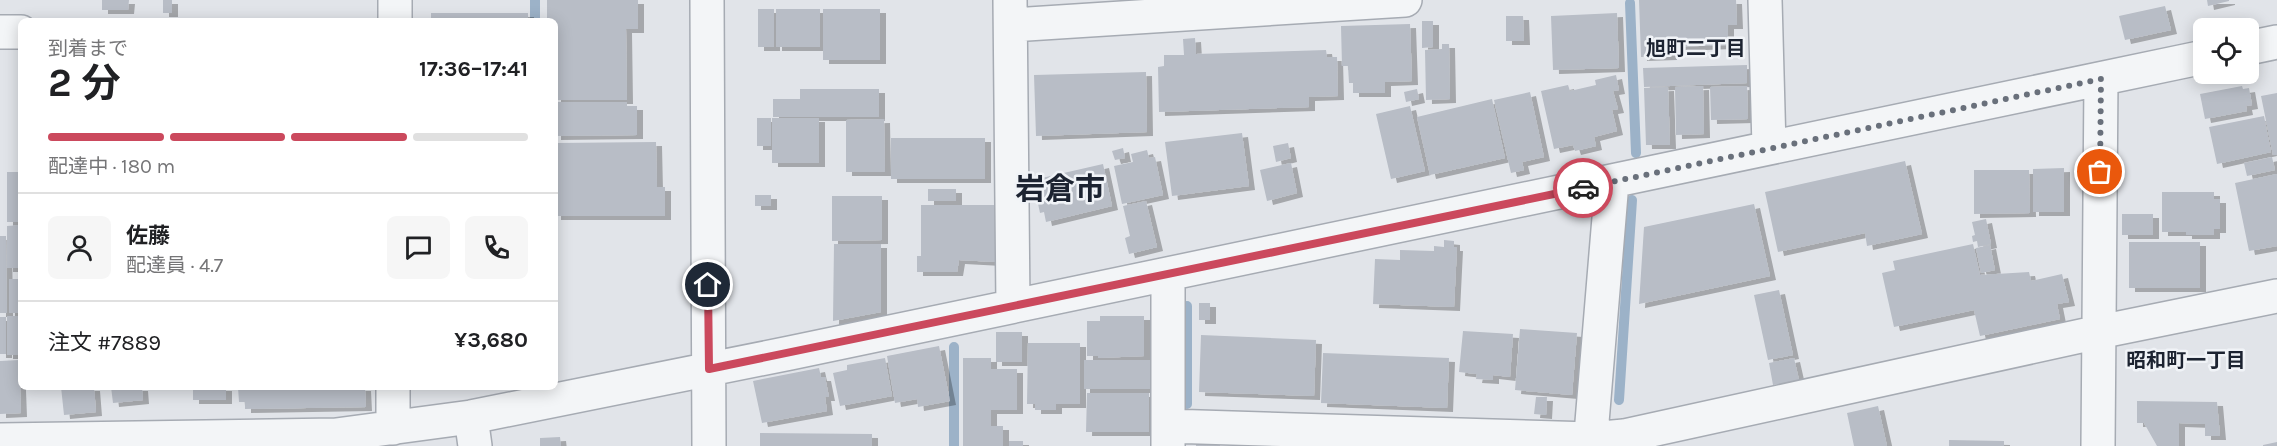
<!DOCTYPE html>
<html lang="ja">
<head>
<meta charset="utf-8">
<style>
  :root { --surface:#fff; --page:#f6f6f6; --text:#202124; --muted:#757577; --line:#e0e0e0; --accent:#cb495d }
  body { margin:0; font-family:Karla,"Noto Sans JP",sans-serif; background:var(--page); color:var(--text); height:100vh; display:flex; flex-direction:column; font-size:22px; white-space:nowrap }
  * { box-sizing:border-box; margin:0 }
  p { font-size:20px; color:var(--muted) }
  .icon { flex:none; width:33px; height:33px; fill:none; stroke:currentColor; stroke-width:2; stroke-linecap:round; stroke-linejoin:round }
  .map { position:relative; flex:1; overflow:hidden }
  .drawer { position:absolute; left:18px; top:18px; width:540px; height:372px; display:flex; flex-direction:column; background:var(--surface); border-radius:9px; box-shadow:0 3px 15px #0003 }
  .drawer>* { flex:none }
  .fabs { position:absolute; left:2193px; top:18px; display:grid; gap:12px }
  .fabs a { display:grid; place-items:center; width:66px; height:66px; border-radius:9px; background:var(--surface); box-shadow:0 3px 15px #0003; font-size:30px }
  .pin { position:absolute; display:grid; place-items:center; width:51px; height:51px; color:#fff; margin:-26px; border:3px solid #fff; border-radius:50%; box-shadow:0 2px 6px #0007 }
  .courier { position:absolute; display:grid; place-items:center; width:60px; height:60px; margin:-30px; border:4px solid #cb495d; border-radius:50%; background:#fff; color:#222; box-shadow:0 2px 8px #0007 }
  .overview em { font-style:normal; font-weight:700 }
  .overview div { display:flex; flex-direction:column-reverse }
  .overview { display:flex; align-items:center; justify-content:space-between; height:102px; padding:0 30px }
  h1 { font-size:39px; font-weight:700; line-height:45px }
  .bar { display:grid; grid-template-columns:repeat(4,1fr); gap:9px 6px; align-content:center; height:72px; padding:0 30px }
  .bar i { height:8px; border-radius:4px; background:var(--line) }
  .bar .current { background:var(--accent) }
  .bar p { grid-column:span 4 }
  .line { display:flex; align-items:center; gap:15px; padding:0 30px; border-top:2px solid var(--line) }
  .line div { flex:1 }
  .round { display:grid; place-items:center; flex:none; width:63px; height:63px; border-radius:9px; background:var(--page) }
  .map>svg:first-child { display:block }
</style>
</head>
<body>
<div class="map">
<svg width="2277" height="446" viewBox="0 0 2277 446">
  <defs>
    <filter id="shadow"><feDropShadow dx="6" dy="4" stdDeviation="0" flood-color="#0004"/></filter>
  </defs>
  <rect width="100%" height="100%" fill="#e1e4e9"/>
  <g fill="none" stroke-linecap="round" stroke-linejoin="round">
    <!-- stream -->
    <path stroke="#9cb2c8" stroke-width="10" d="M1630,3L1636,153
      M535,21V0
      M1187,306V404
      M1619,400L1632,200
      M954,446V347"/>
  </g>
  <!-- building -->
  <path fill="#b8bdc6" filter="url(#shadow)" d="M102,0H129L128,10H102Z
    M163,0H172V13H163Z
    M547,0H638V29H626L627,100H555V21H547Z
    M1639,0H1736L1737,25H1728V45L1670,47L1671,56L1641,57Z
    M2207,0H2229V1L2208,6Z
    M2165,6L2171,30L2125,40L2119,16Z
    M758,9H774V47H758Z
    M776,9H820V47H776Z
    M823,9H880V60H823Z
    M431,13H528V21H431Z
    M1617,13L1619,68L1553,70L1551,16Z
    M1506,16H1523L1524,41H1506Z
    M1422,21H1433V47L1422,48Z
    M1410,24L1412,81L1385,82V93H1353V83H1349L1348,66H1342L1341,26Z
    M1195,38L1196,54L1326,50L1327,57H1337L1338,96L1309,97V107L1159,112L1158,67L1164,66V55H1184L1183,39Z
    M1442,44H1449L1450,99L1426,100L1425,50L1442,49Z
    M1747,65V83L1644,87L1643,68Z
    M1146,72L1147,132L1036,136L1034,75Z
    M1616,75L1619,90L1613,91L1618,109L1612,110L1617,131L1594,137L1596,146L1575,151L1573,145L1554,149L1541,91L1568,85L1570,91L1596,85L1595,80Z
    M1703,86L1704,134L1676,135L1675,87Z
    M1747,86L1748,119L1711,120L1710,87Z
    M2242,86L2243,89L2249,88L2252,105L2246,106L2247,111L2205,119L2200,94Z
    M1668,87L1670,145H1646L1644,88Z
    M800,89H879V117H773V99H800Z
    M1417,89L1419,99L1406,102L1404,92Z
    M1530,92L1544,157L1522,162L1524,170L1511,173L1494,100Z
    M2277,93V155H2273L2261,96Z
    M1492,99L1505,158L1430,175L1417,117Z
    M555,102H627V106H637V135L555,136Z
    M1410,106L1425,171L1391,179L1376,114Z
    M2264,116L2271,152L2217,164L2209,127Z
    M757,118H771V146H757Z
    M772,118H819V163H772Z
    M884,119L885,172H846V120Z
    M1242,133L1249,186L1172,196L1165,142Z
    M891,138H985V179H891Z
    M656,142L657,187H665V216H555V143Z
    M1288,143L1291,158L1276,162L1273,146Z
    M1123,148L1125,158L1115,160L1112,151Z
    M1147,150L1149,158L1155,157L1163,195L1122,204L1114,166L1133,162L1131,154Z
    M2272,157L2275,170L2247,176L2244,163Z
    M1905,161L1922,234L1867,246L1865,233L1778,252L1765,192Z
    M1291,163L1297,193L1267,201L1260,170Z
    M1103,164L1112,206L1046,222L1044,212L1040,213L1033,180Z
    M2064,168V212H2033V169Z
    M1974,170H2029L2030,213L1974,214Z
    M7,172H21V222H7Z
    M2277,174V246L2249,251L2235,183Z
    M928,189H956V201H928Z
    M2162,192H2214V199H2220V229H2214V235H2186V232H2162Z
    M755,195H771V206H755Z
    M832,196H882V240L832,241Z
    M1146,201L1157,247L1129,254L1125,238L1130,236L1123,206Z
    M1754,204L1770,276L1639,304L1644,227Z
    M921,205H996V262L959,260L957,272H917V256H921Z
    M2122,214H2153V235H2122Z
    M1986,219L1991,244L1978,247L1977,241L1973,242L1972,236L1975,235L1972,222Z
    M21,225V268H7V226Z
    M0,236H6L7,313H0Z
    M1444,240L1454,241V247H1457L1454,307L1373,304L1375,259L1400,260V250L1434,251V246L1444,247Z
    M2129,242H2200V288H2129Z
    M834,244H881V312L833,321Z
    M1973,244L1980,275L2029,272L2031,281L2062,274L2069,302L2057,304L2060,319L1980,336L1974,310L1894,327L1882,273L1895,270L1893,261Z
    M1990,245L1995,270L1981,273L1976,248Z
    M9,279H21V313H9Z
    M1779,290L1793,355L1768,360L1754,295Z
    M1199,303H1210V320H1199Z
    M7,316H21V355H7Z
    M1100,316H1144V356L1098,358V356H1087V321H1100Z
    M0,317H6V354H0Z
    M1520,329L1577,333L1572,395L1515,390Z
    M1463,331L1513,334L1510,377L1493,375V380L1476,379L1477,374L1459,372Z
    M996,332H1022V362H996Z
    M1201,335L1316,340L1314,396L1199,392Z
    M1028,343H1080V404H1056V410H1035V404H1027Z
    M939,346L950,401L918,407L917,399L895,403L887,356Z
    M1323,353L1449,358L1447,408L1321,403Z
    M885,358L892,396L840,406L833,373L847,370V365Z
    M963,358H991V369H1017V410H991V426H1003V446H963Z
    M1794,358L1799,380L1773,385L1769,363Z
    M19,360L21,413L0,414V361Z
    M1084,360H1150V389H1084Z
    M819,368L821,377H825L829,397H825L827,411L762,423L753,381Z
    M61,387H94L96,412L64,415Z
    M111,387H142L143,400L113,403Z
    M193,387H226V400H193Z
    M238,387H365L366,407L245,409V402H239Z
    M1087,393H1149V432H1086Z
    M1536,397H1547L1546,415L1534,414Z
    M2137,401L2217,402L2220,436H2205V424L2179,423V446H2157L2144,423H2137Z
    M1878,406L1887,446H1854L1847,413Z
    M760,433L872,434V446H760Z
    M560,437L561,446H540V438Z
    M1949,440L2004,441V446H1949Z
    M1009,441H1023V446H1009Z
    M2277,442V446H2263V445Z
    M1196,443H1220V446H1196Z"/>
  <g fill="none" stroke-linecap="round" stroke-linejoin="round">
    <!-- minor casing -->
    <g stroke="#a6abb3" stroke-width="36">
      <path id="minor" d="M707,0L709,446
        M1010,0L1013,306
        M1765,0L1769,147
        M395,21V0
        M1011,25L1405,0
        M0,32H21
        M2248,48L2277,42
        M471,417L475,446
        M1168,426L1591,439L1624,436L2099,332L2277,296
        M393,428V387
        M0,440L336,435L471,417L790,353L2204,57
        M1168,446V274
        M1590,446L1612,182
        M2098,446L2101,79"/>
    </g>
    <!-- minor -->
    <use href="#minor" stroke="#f3f5f7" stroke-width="33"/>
  </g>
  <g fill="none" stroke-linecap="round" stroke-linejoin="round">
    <!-- done -->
    <path stroke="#69707b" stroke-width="6" stroke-dasharray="0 10.8" d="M1583,188L2101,79L2100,172"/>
    <!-- route -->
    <path stroke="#cb495d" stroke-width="8" d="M708,285L709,369L1583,188"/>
  </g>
  <g text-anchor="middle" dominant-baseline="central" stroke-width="5" stroke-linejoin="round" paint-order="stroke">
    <!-- neighbourhood labels -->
    <g font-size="20" font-weight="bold" fill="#1c2331" stroke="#f0f3f7">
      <text x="1696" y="48">旭町二丁目</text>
      <text x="2186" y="360">昭和町一丁目</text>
    </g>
    <!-- town labels -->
    <g font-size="30" font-weight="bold" fill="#1c2331" stroke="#f0f3f7">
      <text x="1060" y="189">岩倉市</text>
    </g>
  </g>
</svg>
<div class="fabs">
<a><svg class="icon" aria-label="locate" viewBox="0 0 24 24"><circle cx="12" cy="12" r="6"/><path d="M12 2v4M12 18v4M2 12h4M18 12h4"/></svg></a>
</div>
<div class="pin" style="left:2100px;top:172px;background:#ea580c"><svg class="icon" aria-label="bag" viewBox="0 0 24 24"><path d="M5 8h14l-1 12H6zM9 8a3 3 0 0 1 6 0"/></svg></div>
<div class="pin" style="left:708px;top:285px;background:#1f2937"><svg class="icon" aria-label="home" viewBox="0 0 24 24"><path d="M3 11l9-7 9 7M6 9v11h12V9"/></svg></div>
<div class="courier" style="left:1583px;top:188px"><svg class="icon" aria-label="car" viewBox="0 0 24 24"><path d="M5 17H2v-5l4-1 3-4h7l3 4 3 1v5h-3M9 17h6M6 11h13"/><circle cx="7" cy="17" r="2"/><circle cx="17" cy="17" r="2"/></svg></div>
<section class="drawer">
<div class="overview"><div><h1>2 分</h1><p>到着まで</p></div><em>17:36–17:41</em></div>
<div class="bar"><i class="current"></i><i class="current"></i><i class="current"></i><i></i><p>配達中 · 180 m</p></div>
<div class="line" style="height:108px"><a class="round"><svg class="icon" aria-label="person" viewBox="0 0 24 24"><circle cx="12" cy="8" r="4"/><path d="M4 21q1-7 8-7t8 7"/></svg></a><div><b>佐藤</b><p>配達員 · 4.7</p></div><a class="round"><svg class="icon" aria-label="chat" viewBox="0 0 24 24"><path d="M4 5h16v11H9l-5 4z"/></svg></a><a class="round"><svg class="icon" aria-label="phone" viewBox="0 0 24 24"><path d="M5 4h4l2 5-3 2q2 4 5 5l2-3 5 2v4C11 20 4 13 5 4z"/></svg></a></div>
<div class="line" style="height:78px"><div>注文 #7889</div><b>¥3,680</b></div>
</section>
</div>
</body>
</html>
